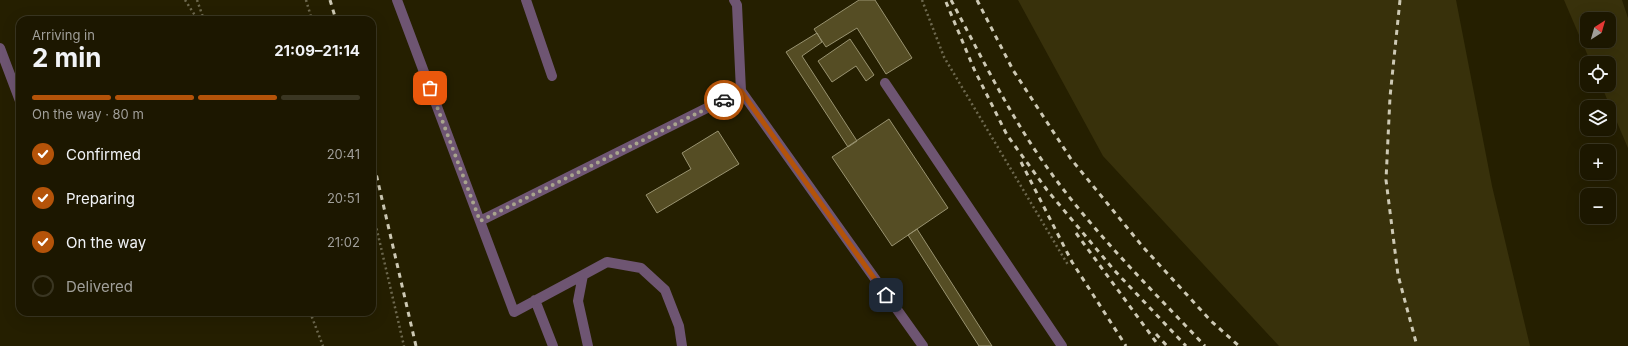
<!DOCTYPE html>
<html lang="en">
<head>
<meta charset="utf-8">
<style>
  :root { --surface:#1c1700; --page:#25200a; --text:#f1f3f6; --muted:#a09f99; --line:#3a3622; --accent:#b45309 }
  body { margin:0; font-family:Inter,sans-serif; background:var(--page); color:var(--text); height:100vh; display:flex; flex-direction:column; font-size:15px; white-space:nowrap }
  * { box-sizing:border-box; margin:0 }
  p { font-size:13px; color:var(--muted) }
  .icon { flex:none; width:22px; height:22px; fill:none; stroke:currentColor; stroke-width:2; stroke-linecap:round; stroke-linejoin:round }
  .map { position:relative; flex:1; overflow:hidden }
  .sheet { position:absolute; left:16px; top:16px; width:360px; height:300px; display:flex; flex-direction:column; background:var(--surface); border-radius:12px; box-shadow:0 4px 16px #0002,0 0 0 1px var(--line) }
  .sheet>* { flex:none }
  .needle { width:26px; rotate:37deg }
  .tools { position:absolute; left:1580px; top:12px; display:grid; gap:8px }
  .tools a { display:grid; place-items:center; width:36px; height:36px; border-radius:8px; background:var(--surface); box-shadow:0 4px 16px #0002,0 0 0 1px var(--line); font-size:20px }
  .pin { position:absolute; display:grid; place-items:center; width:34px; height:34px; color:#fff; margin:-17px; border-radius:8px; box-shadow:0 2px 6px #0006 }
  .courier { position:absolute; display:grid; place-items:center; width:40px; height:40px; margin:-20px; border:3px solid #b45309; border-radius:50%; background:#fff; color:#222; box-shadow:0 1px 5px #0007 }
  .summary em { font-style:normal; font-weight:700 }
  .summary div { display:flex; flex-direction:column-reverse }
  .summary { display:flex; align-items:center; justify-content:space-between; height:68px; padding:0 16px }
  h1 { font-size:26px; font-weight:700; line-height:30px }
  .bar { display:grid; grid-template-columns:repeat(4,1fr); gap:6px 4px; align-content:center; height:48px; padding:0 16px }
  .bar i { height:5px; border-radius:3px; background:var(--line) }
  .bar .active { background:var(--accent) }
  .bar p { grid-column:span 4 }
  ol { padding:0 16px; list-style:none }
  li { display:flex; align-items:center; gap:12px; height:44px }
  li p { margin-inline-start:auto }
  li .icon { padding:4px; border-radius:50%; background:var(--accent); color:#fff; stroke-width:4 }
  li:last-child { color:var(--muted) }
  li i { width:22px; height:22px; border:2px solid var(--line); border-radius:50% }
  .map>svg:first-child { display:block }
</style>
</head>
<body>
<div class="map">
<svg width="1628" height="346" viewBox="0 0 1628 346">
  <rect width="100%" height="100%" fill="#251f00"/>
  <!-- green -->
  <path fill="#38310b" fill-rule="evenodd" d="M1018,0H1456L1492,186L1530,346H1279L1103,156Z
    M1564,0H1622L1628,18V148L1601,85H1609V63H1591ZM1587,19H1609V41H1587Z"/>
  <!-- building -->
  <path fill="#554d24" stroke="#999370" d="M859,0H875L912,58L886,74L857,28L826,47L814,29Z
    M817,33L822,42L802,56L857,141L848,147L786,52Z
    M850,39L874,75L866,81L856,66L832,82L818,61Z
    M889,119L948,208L892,246L832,157Z
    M718,131L739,164L657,213L646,195L691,169L682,153Z
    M917,229L992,346H979L908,235Z"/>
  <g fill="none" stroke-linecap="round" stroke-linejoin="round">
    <!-- path -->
    <path stroke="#6e694f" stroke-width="2.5" stroke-dasharray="2 3" stroke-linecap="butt" d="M185,0L198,20
      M197,0L204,20
      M306,0L312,20
      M922,0L944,57L1068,265
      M372,209L404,346
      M310,312L323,346"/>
    <!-- service -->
    <path stroke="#6e5572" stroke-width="10" d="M397,0L514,312L583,275
      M526,0L552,76
      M734,0L737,5L741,91L923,346
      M0,48L20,101
      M885,83L1062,346
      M480,221L741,91
      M535,300L553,346
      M588,346L578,301L583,275L607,262L641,268L665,290L679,326L682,346"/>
    <!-- rail -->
    <path stroke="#cdc9b4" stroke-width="3" stroke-dasharray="5 5" stroke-linecap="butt" d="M330,0L336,20
      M951,0C981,56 1009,114 1046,166C1092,231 1150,288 1205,346
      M977,0L1013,70L1071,159L1143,247L1211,321L1239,346
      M1400,0L1390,97L1386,180L1398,275L1417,346
      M946,2L974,69L1007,135L1047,190L1114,270L1186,346
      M372,156L416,346
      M1021,162L1072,262L1126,346
      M1076,233L1159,346
      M1156,334L1167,346"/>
  </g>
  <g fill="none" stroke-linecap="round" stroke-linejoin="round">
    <!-- done -->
    <path stroke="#a8a48d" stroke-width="4" stroke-dasharray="0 7.2" d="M430,88L480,221L724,100"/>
    <!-- route -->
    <path stroke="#b45309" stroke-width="5" d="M724,100L741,91L886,295"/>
  </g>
</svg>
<div class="tools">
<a><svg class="needle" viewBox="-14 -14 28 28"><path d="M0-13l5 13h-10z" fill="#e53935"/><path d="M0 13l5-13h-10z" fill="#a09f99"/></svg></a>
<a><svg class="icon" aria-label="locate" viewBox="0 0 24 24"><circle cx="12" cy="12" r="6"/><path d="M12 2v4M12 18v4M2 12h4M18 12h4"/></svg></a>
<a><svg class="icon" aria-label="layers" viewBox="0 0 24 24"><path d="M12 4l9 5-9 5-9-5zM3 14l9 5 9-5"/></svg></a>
<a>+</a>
<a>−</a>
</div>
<div class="pin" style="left:430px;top:88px;background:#ea580c"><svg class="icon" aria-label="bag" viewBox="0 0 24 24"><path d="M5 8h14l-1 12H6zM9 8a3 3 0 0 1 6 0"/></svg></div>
<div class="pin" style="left:886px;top:295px;background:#1f2937"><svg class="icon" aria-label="home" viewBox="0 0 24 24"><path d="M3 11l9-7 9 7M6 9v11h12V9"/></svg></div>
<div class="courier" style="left:724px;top:100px"><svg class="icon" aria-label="car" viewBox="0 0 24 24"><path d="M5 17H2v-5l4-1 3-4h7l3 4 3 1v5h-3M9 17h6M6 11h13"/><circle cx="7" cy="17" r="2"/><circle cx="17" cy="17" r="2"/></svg></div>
<section class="sheet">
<div class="summary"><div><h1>2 min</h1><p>Arriving in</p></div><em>21:09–21:14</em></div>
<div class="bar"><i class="active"></i><i class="active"></i><i class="active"></i><i></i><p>On the way · 80 m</p></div>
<ol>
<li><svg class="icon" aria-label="check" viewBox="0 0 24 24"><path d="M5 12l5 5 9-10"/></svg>Confirmed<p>20:41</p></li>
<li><svg class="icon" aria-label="check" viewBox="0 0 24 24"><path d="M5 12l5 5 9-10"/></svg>Preparing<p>20:51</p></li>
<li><svg class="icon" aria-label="check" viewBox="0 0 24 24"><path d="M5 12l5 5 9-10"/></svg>On the way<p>21:02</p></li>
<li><i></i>Delivered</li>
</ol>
</section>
</div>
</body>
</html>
